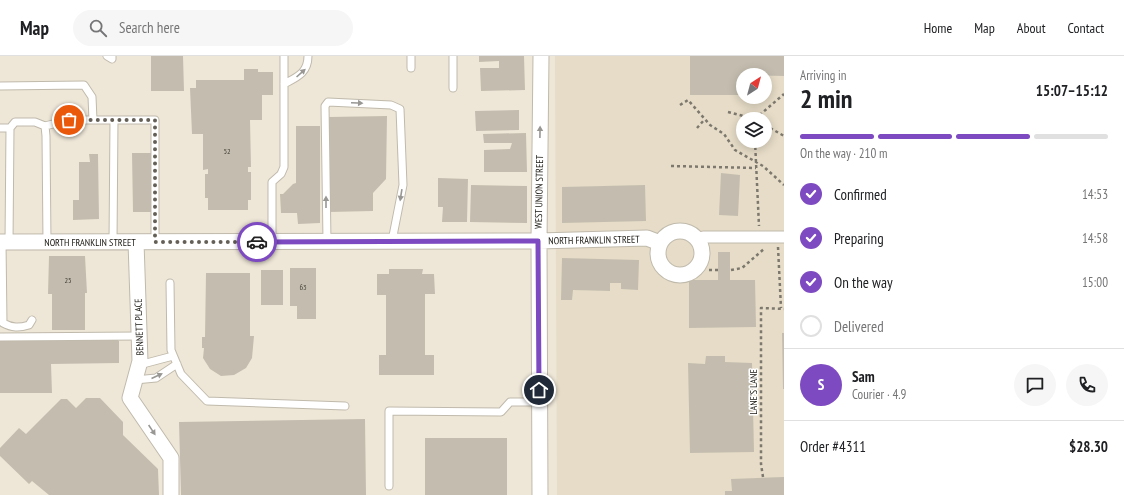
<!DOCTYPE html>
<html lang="en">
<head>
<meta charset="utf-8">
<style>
  :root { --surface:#fff; --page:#f6f6f6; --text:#202124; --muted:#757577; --line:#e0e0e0; --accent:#7d4ac1 }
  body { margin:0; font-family:"PT Sans Narrow",sans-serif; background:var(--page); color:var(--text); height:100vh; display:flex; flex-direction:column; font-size:15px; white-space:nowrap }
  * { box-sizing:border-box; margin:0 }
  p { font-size:13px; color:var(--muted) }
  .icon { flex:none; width:22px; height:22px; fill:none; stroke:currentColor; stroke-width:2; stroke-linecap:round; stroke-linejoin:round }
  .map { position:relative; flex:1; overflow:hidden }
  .side { display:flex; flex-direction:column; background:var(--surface); width:340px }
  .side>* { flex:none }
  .needle { width:26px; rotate:36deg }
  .controls { position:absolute; left:736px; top:12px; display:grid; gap:8px }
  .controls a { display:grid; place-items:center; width:36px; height:36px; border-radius:50%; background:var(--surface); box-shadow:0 2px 10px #0003; font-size:20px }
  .pin { position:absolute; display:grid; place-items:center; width:34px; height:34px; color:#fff; margin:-17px; border:2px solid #fff; border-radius:50%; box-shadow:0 1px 4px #0007 }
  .courier { position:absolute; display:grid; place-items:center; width:40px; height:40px; margin:-20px; border:3px solid #7d4ac1; border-radius:50%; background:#fff; color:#222; box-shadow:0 1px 5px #0007 }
  .overview em { font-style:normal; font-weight:600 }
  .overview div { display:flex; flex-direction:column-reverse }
  .overview { display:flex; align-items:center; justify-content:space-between; height:68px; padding:0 16px }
  h1 { font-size:26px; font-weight:600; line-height:30px }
  .bar { display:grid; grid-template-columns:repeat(4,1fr); gap:6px 4px; align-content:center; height:48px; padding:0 16px }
  .bar i { height:5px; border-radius:3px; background:var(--line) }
  .bar .active { background:var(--accent) }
  .bar p { grid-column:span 4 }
  .line { display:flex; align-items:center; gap:10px; padding:0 16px; border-top:1px solid var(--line) }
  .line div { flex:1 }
  .round { display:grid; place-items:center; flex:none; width:42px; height:42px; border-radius:21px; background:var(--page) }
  ol { padding:0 16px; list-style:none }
  li { display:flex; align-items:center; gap:12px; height:44px }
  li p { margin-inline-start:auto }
  li .icon { padding:4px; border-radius:50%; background:var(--accent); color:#fff; stroke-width:4 }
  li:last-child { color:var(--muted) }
  li i { width:22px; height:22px; border:2px solid var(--line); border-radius:50% }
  header { display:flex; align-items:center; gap:24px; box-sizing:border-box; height:56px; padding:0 20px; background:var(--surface); border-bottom:1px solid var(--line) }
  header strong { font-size:19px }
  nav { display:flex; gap:22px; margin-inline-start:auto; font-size:14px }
  .search { width:280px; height:36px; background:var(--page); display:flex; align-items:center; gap:10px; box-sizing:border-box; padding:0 14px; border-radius:22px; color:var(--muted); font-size:15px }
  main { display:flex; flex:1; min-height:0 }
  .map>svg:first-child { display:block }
</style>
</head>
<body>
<header>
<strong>Map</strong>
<div class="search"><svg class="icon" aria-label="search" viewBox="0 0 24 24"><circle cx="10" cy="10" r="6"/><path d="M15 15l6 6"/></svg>Search here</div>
<nav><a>Home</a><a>Map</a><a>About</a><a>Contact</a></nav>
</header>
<main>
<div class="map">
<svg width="784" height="439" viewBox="0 0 784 439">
  <rect width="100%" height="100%" fill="#eee7d8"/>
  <!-- built -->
  <path fill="#e6dcc7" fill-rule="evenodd" d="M555,0H784V439H557ZM743,19H765V41H743ZM743,63H765V85H743Z"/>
  <!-- building -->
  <path fill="#c4bdaf" d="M151,0H183L184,35H151Z
    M479,0H524L525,34L481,35L480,12H499V5L479,6Z
    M690,0H784V20L743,19V28H740V39H690Z
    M244,13H258V16H273V39H262V64H250L251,111H248V116H251V144H248V154H208V142H205V118H208V113L203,114V78H192L190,32H196V24H244Z
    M519,54V74L476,75L475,55Z
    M387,60L386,123L373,137V155L329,156V61Z
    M296,70H320V167L298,168L297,157H281L280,138H283L293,128L296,127Z
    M526,77L527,116H484V94L510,93L512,87H484L483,78Z
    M132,97H151L152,156H133Z
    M89,98H98L99,163L73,164V144H79V106H90Z
    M721,117L740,119L738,160L719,159Z
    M438,122L468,123L467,166H442L443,151H438Z
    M471,129L527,130V167L470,166Z
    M645,129L646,165L562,167V131Z
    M718,196H730V224H755L756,271L689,272V224H718Z
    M49,200H85L87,237H85V274H52V238H48Z
    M562,202L639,204L638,234L621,233V227H610V235L573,234L572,244H561Z
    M290,212H316V263H297V250H290Z
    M389,213H423L422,218H434L435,238H425V299H434V319H379V299H386V239H377V218H389Z
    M261,214H283V249H261Z
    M206,217H250V280H254L252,302L246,312L234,319L221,320L210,313L203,302L204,292H202V281H205Z
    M782,277H784V333H783Z
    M0,282H115L119,285V307L51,308L52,337H0Z
    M706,300H725V306L752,307L754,396L690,397L688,307L705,308Z
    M86,342H100L123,366V379L158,413L159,439H49L32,425L29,428L0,400V392L19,372L26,378L61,343H67L76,352Z
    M365,363L366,439H181L179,366Z
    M425,382H507V439H425Z
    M784,421V439H725V435H732L731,423Z"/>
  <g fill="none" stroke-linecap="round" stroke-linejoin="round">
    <!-- service casing -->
    <g stroke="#c0baac" stroke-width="9">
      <path id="service" d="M107,0L112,3V0
        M411,0V12
        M453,0V32
        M284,28C297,21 308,17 308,0
        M0,30L84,29L92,41L93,64
        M45,70L69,64H155V186
        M0,72H10
        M327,185L325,50L328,46L391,49L400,53L403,129L392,185
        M2,186L3,267C12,272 19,272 29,269L32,264
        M9,186L10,72L15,66H35L45,70L46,80L47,186
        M113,186L114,64
        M272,186V126L281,118L284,111V0
        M170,227L171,294L181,318L207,345L345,350
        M0,281L139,280
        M139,309L173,300
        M135,324L156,322L177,308
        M389,430V355L501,356L510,346H539"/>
    </g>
    <!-- pedestrian casing -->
    <g stroke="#c0baac" stroke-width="13">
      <path id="pedestrian" d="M703,181H784"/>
    </g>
    <!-- minor casing -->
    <g stroke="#c0baac" stroke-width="17">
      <path id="minor" d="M658 197a22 22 0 1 1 44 0a22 22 0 1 1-44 0Z
        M0,186L539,185L647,182L660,187
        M136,186L140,305L130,342L171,402V439
        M540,439L539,185L541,0"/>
    </g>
    <!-- path -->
    <path stroke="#7d786e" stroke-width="2.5" stroke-dasharray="3 3" stroke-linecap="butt" d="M680,49L688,44L710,69L724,78L735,94L763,110L784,129
      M728,56L755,63
      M755,63L784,38
      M765,69L784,80
      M697,72L705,63
      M755,85L759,170
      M671,110L756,112
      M778,191L781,252
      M709,214H718
      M731,214L742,212L764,193
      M763,421L761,408V252L784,253"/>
    <!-- service -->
    <use href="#service" stroke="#fff" stroke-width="7"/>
    <!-- pedestrian -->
    <use href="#pedestrian" stroke="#fff" stroke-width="11"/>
    <!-- minor -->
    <use href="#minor" stroke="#fff" stroke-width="15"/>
  </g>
  <!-- one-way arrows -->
  <defs><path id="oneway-solid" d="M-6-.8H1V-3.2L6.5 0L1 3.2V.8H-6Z"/></defs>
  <g fill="#989794">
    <use href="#oneway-solid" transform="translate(301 17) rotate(-42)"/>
    <use href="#oneway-solid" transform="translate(357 47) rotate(2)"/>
    <use href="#oneway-solid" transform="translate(540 76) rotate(-89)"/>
    <use href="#oneway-solid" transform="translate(401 139) rotate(99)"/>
    <use href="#oneway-solid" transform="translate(326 146) rotate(-90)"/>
    <use href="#oneway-solid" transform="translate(157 320) rotate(-24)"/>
    <use href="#oneway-solid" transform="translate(152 374) rotate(56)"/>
  </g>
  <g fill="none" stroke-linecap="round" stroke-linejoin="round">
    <!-- done -->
    <path stroke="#646057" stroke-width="4" stroke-dasharray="0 7.2" d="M69,64H155V186H257"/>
    <!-- route -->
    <path stroke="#7d4ac1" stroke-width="5" d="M257,186L538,185L539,334"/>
  </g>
  <g text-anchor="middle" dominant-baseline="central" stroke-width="3" stroke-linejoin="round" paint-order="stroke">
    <!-- number labels -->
    <g font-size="8" fill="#444038">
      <text x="227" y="95">52</text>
      <text x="68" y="224">25</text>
      <text x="303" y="231">63</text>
    </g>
    <!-- street labels -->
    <g font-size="10" fill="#191711" stroke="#fff">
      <text transform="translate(539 136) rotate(-89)">WEST UNION STREET</text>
      <text transform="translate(594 184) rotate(-1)">NORTH FRANKLIN STREET</text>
      <text x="90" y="186">NORTH FRANKLIN STREET</text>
      <text transform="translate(139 271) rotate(-92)">BENNETT PLACE</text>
      <text transform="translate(753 336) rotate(-90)">LANE'S LANE</text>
    </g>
  </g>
</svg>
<div class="controls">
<a><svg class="needle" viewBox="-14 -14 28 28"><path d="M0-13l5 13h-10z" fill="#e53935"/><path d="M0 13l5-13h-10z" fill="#757577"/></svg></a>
<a><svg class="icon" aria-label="layers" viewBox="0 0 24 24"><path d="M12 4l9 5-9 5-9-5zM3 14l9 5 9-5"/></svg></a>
</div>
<div class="pin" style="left:69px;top:64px;background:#ea580c"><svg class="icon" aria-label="bag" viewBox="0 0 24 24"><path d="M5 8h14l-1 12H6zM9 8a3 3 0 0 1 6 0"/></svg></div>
<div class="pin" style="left:539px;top:334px;background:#1f2937"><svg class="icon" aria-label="home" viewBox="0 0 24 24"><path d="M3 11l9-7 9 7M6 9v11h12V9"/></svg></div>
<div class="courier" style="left:257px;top:186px"><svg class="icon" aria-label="car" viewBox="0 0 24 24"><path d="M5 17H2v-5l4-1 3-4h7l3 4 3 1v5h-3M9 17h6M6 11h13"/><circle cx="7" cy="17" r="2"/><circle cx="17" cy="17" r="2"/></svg></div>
</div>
<section class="side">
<div class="overview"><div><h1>2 min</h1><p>Arriving in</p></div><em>15:07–15:12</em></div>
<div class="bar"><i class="active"></i><i class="active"></i><i class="active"></i><i></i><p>On the way · 210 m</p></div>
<ol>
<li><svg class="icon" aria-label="check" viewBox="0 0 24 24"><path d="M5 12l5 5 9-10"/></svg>Confirmed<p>14:53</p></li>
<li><svg class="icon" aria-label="check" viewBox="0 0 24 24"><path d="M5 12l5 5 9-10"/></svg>Preparing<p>14:58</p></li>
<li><svg class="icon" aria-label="check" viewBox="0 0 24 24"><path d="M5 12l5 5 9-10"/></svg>On the way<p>15:00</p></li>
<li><i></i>Delivered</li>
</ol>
<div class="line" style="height:72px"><b class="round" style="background:var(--accent);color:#fff">S</b><div><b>Sam</b><p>Courier · 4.9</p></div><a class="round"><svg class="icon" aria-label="chat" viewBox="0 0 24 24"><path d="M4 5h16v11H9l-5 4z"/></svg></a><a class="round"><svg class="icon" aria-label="phone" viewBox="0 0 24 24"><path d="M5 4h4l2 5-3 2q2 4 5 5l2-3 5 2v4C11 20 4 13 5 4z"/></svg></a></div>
<div class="line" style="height:52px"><div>Order #4311</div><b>$28.30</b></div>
</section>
</main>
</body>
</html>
